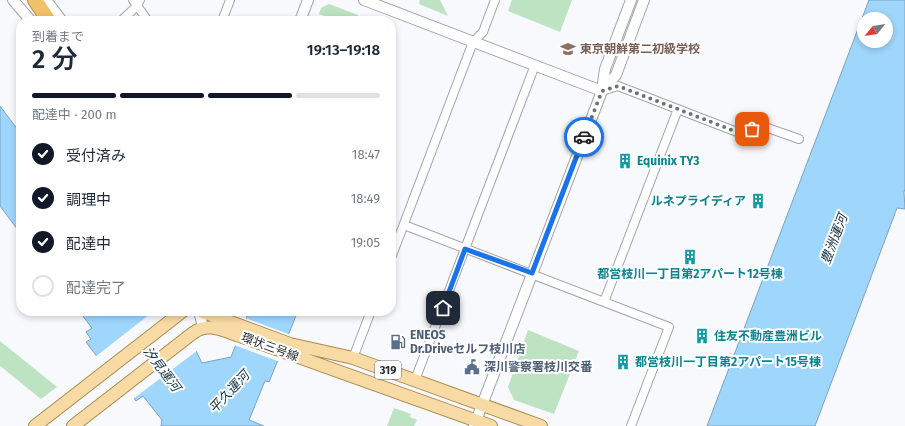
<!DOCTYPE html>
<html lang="ja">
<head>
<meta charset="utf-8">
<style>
  :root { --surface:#fff; --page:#f6f6f7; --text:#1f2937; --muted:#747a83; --line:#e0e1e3; --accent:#111827 }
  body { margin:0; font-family:"Fira Sans","Noto Sans JP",sans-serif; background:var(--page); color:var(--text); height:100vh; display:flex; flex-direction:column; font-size:15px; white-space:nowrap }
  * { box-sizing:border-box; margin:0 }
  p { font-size:13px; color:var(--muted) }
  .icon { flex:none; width:22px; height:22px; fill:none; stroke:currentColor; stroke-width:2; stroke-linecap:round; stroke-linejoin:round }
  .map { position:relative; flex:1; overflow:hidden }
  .panel { position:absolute; left:16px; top:16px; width:380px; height:300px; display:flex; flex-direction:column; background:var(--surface); border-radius:16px; box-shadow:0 2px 6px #0003 }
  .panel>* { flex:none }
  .needle { width:26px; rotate:240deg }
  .fabs { position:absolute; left:857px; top:12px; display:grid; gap:8px }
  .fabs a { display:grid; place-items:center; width:36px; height:36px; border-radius:50%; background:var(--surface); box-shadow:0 2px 6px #0003; font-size:20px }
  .pin { position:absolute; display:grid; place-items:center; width:34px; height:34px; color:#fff; margin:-17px; border-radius:8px; box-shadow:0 2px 6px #0006 }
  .courier { position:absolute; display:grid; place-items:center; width:40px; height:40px; margin:-20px; border:3px solid #1a73e8; border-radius:50%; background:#fff; color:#222; box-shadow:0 1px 5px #0007 }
  .headline em { font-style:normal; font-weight:600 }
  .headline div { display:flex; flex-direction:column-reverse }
  .headline { display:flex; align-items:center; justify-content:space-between; height:68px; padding:0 16px }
  h1 { font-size:26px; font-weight:600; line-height:30px }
  .bar { display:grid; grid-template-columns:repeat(4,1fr); gap:6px 4px; align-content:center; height:48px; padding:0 16px }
  .bar i { height:5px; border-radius:3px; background:var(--line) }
  .bar .active { background:var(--accent) }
  .bar p { grid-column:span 4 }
  ol { padding:0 16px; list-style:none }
  li { display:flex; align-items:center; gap:12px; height:44px }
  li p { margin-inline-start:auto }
  li .icon { padding:4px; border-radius:50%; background:var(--accent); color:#fff; stroke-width:4 }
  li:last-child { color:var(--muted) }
  li i { width:22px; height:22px; border:2px solid var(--line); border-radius:50% }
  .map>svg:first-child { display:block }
</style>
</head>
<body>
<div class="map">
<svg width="905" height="426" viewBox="0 0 905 426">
  <rect width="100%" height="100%" fill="#f7f9fd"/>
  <!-- green -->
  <path fill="#bde3c3" d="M420,0H440L448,16L419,4Z
    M512,0H572L560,32L508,11Z
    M329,4L358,15L356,21H338L319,14L321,8Z
    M528,330L579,351L554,414L514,400L508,387Z
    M0,341L57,387L41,399L0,366Z
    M394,408L411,414L410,417L417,420L414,426H387Z"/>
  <!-- water -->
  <path fill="#9fd6fc" stroke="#7ca2be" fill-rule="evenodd" d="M869,0H905V189L904,192L905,209L897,208L815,426H707ZM864,19H886V41H864Z
    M0,106L21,134V234L0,206Z
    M79,311H165L194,347L202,363L231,357L249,311H298L269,382L265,381L249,420L264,426H161L162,420L143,396L136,401L132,395L128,398L86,342L91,339L86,332L92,328Z"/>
  <!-- pier -->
  <path fill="#f7f9fd" d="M366,0H408L416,3L405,33L391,28V21H374L360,16Z
    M154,311H168L198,350L133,399L128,400L95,357Z
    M245,318L291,335L280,362L234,345Z"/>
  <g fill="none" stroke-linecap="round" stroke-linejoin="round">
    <!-- minor casing -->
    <g stroke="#a3a5a9" stroke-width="10">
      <path id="minor" d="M133,0L148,21
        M121,21L137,6L140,0
        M222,21L230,0
        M602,91L618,86L737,132L765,127L799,139
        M404,225L669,327L631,426
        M391,258L473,42L483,32L495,0
        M604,302L678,109
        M353,358L371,311
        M415,380L535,65"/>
    </g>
    <!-- tertiary casing -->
    <g stroke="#a3a5a9" stroke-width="12">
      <path id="tertiary" d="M13,0L31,21
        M46,0L62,21
        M364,0L602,91
        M300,21L308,0
        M602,91L616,75L644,0
        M199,311L203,327
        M474,426L602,91L605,69L631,0"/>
    </g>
    <!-- primary casing -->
    <g stroke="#ab8c53" stroke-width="14">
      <path id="primary" d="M201,311L290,344L353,358L541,426
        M35,426L183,311
        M73,426L193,333C208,322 222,330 237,335L491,426"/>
    </g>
    <!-- motorway casing -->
    <g stroke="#ab8c53" stroke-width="16">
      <path id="motorway" d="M35,0L49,21"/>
    </g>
    <!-- minor -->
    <use href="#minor" stroke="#fff" stroke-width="8"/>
    <!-- tertiary -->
    <use href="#tertiary" stroke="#fff" stroke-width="10"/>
    <!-- primary -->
    <use href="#primary" stroke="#f7daa4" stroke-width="12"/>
    <!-- motorway -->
    <use href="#motorway" stroke="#f1c168" stroke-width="14"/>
  </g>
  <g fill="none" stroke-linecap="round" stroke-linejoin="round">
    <!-- done -->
    <path stroke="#717275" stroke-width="4" stroke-dasharray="0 7.2" d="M584,137L602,91L618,86L737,132L752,129"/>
    <!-- route -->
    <path stroke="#1a73e8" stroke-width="5" d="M443,308L465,249L532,273L584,137"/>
  </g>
  <!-- icons -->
  <defs>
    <g id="school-bare" transform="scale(1.2)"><path d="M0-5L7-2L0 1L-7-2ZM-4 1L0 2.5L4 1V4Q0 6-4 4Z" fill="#8d6e63" stroke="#fff" stroke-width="2.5" paint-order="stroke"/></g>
    <g id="building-bare" transform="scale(1.2)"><path d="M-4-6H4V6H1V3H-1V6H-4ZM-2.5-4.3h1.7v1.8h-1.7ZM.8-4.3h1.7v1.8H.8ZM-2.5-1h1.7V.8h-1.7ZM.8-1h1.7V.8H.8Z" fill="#0f9aa8" stroke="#fff" stroke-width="2.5" paint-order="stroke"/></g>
    <g id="fuel-bare" transform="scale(1.2)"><path d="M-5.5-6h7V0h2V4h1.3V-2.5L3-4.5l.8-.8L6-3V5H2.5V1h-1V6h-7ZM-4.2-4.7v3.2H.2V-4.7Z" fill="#5c6f8a" stroke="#fff" stroke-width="2.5" paint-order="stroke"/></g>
    <g id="civic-bare" transform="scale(1.2)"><path d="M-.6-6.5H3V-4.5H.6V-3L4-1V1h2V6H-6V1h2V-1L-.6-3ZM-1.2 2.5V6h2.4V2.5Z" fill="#5c6f8a" stroke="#fff" stroke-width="2.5" paint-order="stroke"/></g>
  </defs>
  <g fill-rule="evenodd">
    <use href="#school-bare" x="568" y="49"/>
    <use href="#building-bare" x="625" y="161"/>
    <use href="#building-bare" x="758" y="201"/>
    <use href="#building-bare" x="690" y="257"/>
    <use href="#building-bare" x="702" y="336"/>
    <use href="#fuel-bare" x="398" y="342"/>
    <use href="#building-bare" x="623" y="362"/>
    <use href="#civic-bare" x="472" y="367"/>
  </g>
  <g text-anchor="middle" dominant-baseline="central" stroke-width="4" stroke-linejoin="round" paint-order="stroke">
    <!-- shield labels -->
    <rect fill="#fff" stroke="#696a6b" stroke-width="1" x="375" y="361" width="26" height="18" rx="3"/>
    <g font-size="11" font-weight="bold" fill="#292a2c">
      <text x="388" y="370">319</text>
    </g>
    <!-- education labels -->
    <g font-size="12" font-weight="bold" fill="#785e54" stroke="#fff" text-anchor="start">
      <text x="580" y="49">東京朝鮮第二初級学校</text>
    </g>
    <!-- culture labels -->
    <g font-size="12" font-weight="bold" fill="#0d838f" stroke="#fff" text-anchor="start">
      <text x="637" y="161">Equinix TY3</text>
      <text x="746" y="201" text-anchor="end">ルネプライディア</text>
      <text x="690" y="274" text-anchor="middle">都営枝川一丁目第2アパート12号棟</text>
      <text x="714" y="336">住友不動産豊洲ビル</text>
      <text x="635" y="362">都営枝川一丁目第2アパート15号棟</text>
    </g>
    <!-- service labels -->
    <g font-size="12" font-weight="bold" fill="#4e5e75" stroke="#fff" text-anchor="start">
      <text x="410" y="335">ENEOS<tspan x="410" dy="14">Dr.Driveセルフ枝川店</tspan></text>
      <text x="484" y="367">深川警察署枝川交番</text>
    </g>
    <!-- street labels -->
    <g font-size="12" fill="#292a2c" stroke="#fff">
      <text transform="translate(270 347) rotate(20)">環状三号線</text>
    </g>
    <!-- water labels -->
    <g font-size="13" font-style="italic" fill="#113043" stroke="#fff">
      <text transform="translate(834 239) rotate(-69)">豊洲運河</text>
      <text transform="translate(162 369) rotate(53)">汐見運河</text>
      <text transform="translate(229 392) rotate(-47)">平久運河</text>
    </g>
  </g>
</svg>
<div class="fabs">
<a><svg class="needle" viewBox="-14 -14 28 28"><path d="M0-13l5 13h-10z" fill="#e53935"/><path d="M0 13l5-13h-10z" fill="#747a83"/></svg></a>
</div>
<div class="pin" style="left:752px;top:129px;background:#ea580c"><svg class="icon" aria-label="bag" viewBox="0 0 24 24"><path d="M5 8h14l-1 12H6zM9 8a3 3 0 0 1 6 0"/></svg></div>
<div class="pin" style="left:443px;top:308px;background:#1f2937"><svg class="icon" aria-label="home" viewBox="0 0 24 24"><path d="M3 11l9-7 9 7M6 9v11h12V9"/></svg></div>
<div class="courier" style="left:584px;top:137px"><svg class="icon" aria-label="car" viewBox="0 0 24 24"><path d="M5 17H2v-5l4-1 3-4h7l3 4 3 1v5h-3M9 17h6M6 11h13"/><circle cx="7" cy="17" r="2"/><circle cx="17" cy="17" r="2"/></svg></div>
<section class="panel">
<div class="headline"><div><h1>2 分</h1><p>到着まで</p></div><em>19:13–19:18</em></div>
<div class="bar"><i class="active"></i><i class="active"></i><i class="active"></i><i></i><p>配達中 · 200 m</p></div>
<ol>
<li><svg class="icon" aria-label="check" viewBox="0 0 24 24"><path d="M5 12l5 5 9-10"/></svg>受付済み<p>18:47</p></li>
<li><svg class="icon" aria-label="check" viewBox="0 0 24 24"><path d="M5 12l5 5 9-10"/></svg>調理中<p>18:49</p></li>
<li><svg class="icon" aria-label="check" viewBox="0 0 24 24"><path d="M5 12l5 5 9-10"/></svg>配達中<p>19:05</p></li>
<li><i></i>配達完了</li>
</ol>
</section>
</div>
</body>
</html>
